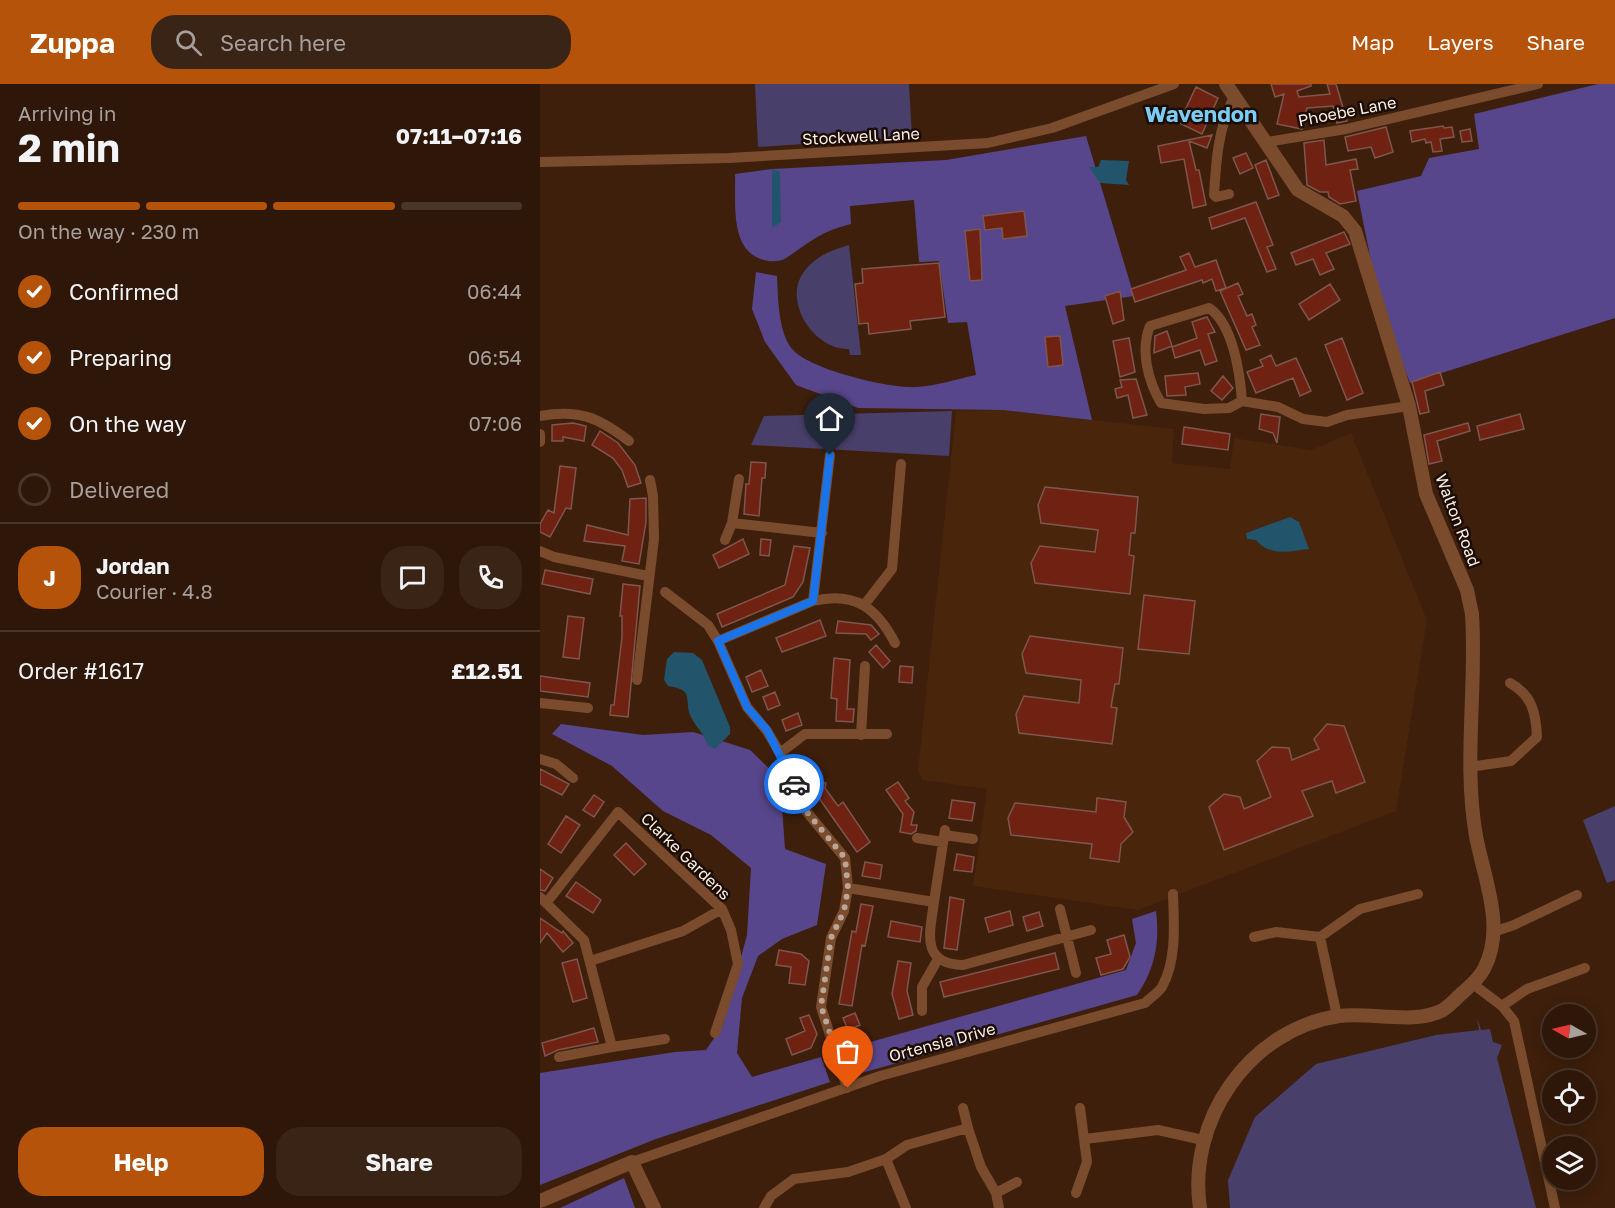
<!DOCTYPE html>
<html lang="en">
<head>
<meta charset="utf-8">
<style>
  :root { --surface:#2e1708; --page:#3a2416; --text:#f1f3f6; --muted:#a79f9c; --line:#493629; --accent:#b45309 }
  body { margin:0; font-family:"Golos Text",sans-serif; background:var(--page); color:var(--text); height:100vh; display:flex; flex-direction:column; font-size:22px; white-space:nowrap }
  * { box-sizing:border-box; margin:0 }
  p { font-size:20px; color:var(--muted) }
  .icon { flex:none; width:33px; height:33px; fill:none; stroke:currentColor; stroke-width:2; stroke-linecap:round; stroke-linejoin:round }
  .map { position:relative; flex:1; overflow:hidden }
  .side { display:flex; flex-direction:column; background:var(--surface); width:540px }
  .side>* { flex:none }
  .needle { width:39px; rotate:278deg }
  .buttons { position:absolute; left:1002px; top:920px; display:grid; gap:12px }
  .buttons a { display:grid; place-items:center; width:54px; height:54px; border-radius:50%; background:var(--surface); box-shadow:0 3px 15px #0003,0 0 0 2px var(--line); font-size:30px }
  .pin { position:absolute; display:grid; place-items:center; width:51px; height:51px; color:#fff; margin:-62px -26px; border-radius:50% 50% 50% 0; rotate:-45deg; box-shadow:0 0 6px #0007 }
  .pin .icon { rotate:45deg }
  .courier { position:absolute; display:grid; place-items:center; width:60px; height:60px; margin:-30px; border:4px solid #1a73e8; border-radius:50%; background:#fff; color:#222; box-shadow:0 2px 8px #0007 }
  .headline em { font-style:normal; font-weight:700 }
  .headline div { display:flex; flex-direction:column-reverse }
  .headline { display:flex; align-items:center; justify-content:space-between; height:102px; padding:0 18px }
  h1 { font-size:39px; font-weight:700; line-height:45px }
  .bar { display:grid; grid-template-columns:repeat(4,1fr); gap:9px 6px; align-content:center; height:72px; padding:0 18px }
  .bar i { height:8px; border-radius:4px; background:var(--line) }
  .bar .active { background:var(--accent) }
  .bar p { grid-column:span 4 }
  .line { display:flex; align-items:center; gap:15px; padding:0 18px; border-top:2px solid var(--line) }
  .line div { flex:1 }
  .round { display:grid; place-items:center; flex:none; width:63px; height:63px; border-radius:24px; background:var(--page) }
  ol { padding:0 18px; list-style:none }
  li { display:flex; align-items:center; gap:18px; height:66px }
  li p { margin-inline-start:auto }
  li .icon { padding:6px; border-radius:50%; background:var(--accent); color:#fff; stroke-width:4 }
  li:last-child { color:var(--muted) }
  li i { width:33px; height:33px; border:3px solid var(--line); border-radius:50% }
  .primary-button { display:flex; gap:12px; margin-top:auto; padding:12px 18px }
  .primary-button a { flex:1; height:69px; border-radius:24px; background:var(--accent); color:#fff; font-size:24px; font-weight:700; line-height:69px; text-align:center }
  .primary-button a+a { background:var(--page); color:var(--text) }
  header { display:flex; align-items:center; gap:36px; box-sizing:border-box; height:84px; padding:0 30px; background:var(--accent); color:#fff }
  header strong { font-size:28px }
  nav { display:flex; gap:33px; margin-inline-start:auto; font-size:21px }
  .search { width:420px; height:54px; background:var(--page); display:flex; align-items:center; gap:15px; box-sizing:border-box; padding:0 21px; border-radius:24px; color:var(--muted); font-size:22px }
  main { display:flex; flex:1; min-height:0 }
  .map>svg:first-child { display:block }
</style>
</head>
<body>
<header>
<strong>Zuppa</strong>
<div class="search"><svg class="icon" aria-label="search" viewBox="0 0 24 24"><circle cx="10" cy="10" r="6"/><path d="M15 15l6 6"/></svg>Search here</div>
<nav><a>Map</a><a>Layers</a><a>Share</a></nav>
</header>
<main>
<section class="side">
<div class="headline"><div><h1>2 min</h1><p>Arriving in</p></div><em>07:11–07:16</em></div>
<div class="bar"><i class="active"></i><i class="active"></i><i class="active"></i><i></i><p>On the way · 230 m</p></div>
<ol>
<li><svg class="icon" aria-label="check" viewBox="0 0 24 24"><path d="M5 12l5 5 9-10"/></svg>Confirmed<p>06:44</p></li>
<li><svg class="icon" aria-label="check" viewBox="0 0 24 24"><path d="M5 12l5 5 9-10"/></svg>Preparing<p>06:54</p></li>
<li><svg class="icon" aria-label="check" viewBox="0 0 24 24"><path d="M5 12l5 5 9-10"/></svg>On the way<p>07:06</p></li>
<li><i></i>Delivered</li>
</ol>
<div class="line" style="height:108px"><b class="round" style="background:var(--accent);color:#fff">J</b><div><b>Jordan</b><p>Courier · 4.8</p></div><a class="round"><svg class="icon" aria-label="chat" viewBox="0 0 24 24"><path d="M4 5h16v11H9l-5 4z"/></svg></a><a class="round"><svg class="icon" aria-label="phone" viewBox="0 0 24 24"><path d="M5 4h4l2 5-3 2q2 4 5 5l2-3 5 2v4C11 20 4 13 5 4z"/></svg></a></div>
<div class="line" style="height:78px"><div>Order #1617</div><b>£12.51</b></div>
<div class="primary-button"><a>Help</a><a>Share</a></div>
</section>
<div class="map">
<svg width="1075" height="1124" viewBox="0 0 1075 1124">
  <rect width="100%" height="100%" fill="#3d1f0b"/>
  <!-- built -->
  <path fill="#49250b" d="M463,326L634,345L632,379L690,385L694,354L771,366L811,349L887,536L856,727L598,826L433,802L447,705L382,696L378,686L416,327Z"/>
  <!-- green -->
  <path fill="#493f6b" d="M215,0H369L372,53L218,63Z
    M309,161L321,271H310L309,265C274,266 243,218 263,189C274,173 291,166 309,161Z
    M412,327L409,372L211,361L224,332Z
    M1075,722V796L1067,799L1043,736Z
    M937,934L941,946L950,945L953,958L962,961L957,974L996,1124H690L688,1096L715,1033L776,980L896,951L939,946Z"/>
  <!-- forest -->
  <path fill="#58468c" d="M1058,0H1075V234L870,299L839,217L817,107L881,92L889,74L939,65L934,30Z
    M546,52L594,212L525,222L552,336L463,326L318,324L256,301L225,258L212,225L216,188L237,192C238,213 238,251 254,267C273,286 350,305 377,303C396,302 417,295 436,291L427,238L408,239L399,177L379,178L374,116L310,122L311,140C279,148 272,157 246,174C240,178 231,178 224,176C189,167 196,118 195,90L232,85L406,76Z
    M21,640L103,651L153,648L210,666L240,695L245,765L286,780L277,841L242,855L218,872L202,914L197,969L212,993L281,973L290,998L116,1055L0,1101V989L135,968L166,966L183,941L207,851L211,784L171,751L123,727L72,682L12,650Z
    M616,827C620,858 615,885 597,911L311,992L302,966L586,886L596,859L592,835Z
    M84,1094L95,1124H20Z"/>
  <!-- water -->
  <path fill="#22546c" d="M561,76L589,77L586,96L589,101L560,99L549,83H558Z
    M232,85L240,88L241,138L232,144Z
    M750,433L759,438L769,465C750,467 730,473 716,456L707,455L706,449Z
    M134,568L153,569L162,576L190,643V650L175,665L168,662C163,647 157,645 151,633C143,616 156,606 128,602L124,596L127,575Z"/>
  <!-- building -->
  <path fill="#6f2212" stroke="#7e564d" stroke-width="1.5" d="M731,0H771V2L757,7L759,13L790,10L787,0H796L807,37L797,39L793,22L767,24L762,45L737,40L744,10L735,13Z
    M656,3L678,14L662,50L639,39Z
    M903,42L904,44L912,43L914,53L900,55L902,67L893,68L891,58L886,59L885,55L872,58L870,47Z
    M846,43L853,68L835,74L831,63L808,67L805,53Z
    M930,45L932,57L922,58L920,47Z
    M672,51L667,64L649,57L656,86H659L666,121L653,124L644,75L621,79L618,62Z
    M784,56L786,81L816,75L818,85L810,86L816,117L800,120L789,113L788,108H780L767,101L764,59Z
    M706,69L713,84L700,90L693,74Z
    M726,76L739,111L728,115L715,81Z
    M716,118L733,161L727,163L736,185L727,188L705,134L672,145L669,134Z
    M484,127L487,152L463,155L462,144L445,146L443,132Z
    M440,145L442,196L430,197L425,147Z
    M804,148L810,160L786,169L794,185L780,191L773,175L756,181L751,169Z
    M649,169L655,183L676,176L686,204L676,207L672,195L663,199L662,196L595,218L591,205L646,186L640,173Z
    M399,179L405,233L370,237L371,245L329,250L328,239L319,240L315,200L323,199L322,185Z
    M698,199L703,210L698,212L707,232L712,230L716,241L712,243L720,261L706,266L680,207Z
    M790,200L800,216L769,236L759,220Z
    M580,207L584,236L573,240L565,212Z
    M667,233L675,248L668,250L677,277L665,281L660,266L635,274L632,263L657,254L652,238Z
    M627,247L632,262L614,269L615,252Z
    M520,252L523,281L508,283L505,253Z
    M589,254L595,288L580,293L573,257Z
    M802,254L823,309L807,316L785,261Z
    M731,271L736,282L756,274L771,307L760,312L753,294L716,309L707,288L723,282L720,276Z
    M900,288L904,301L885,307L889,328L880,330L872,298Z
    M658,289L660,300L645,303L646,311L627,312L625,292Z
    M683,292L693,304L682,316L671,307Z
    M596,295L607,331L593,334L588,311L577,314L575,305L582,303L580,296Z
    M721,330L740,333L737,359L733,349L719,345Z
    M980,330L984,345L940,356L937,342Z
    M33,339L46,342L44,357L23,353V357H12V341Z
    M928,339L930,347L897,357L902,377L889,380L884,351Z
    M644,343L690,350L688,366L642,360Z
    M60,347L78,359L95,381L101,399L88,403L82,386L73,374L52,361Z
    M211,378L226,379L225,394H222L219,432L204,430L206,400H209Z
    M20,382L36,384L31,425L26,424L10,453L0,448V440L8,426L14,429Z
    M505,403L598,413L595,449H591L589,471L594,472L590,510L495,499L491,479L500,462L555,468L558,446L501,439L498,421Z
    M106,414V438L99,480L82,477L85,462L44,457L47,441L88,451L90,415Z
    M203,455L209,470L179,484L173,471Z
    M221,455L231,456L229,472L220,471Z
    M254,462L270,464L263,498L253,513L182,543L177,530L245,501Z
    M5,486L53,495L50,510L2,500Z
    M83,500L100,502L88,633L70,631L71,621H74L82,553V532H80Z
    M604,511L655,517L649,570L598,565Z
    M28,532L44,534L39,575L23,573Z
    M280,536L286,552L242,568L236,554Z
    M298,537L331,541L339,550L331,556L326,550L296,549Z
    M490,552L583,564L579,600H575L571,623L577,624L572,660L479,649L476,630L484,612L539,619L541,596L486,589L482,570Z
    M336,561L350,577L343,584L329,568Z
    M294,574L310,576L307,625H314L313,638L296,637L297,615L291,614Z
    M360,582L373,583L372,599L359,598Z
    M221,586L228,602L212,608L206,593Z
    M0,592L50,599L48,613L0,607Z
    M235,608L240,621L228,626L223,613Z
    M258,629L262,641L246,647L242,636Z
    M787,640L804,642L825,698L796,709L792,697L762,707L773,732L684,766L669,723L684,710L700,713L704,725L731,713L717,677L732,663L749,664L752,676L779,665L774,655Z
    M0,685L29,700L22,711L0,700Z
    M276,697L286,699L285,704L298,722L303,718L330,758L317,768L274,707Z
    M358,698L369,714L365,717L374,728L371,741H377L376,747L371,750L360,748L363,730L346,706Z
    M54,711L64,718L54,733L43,726Z
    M557,714L586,718L584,733L593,748L581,760L579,778L550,774L552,760L471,751L468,734L475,719L556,728Z
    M412,716L435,719L432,737L409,734Z
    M26,732L40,741L21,769L8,760Z
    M86,759L106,780L94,791L74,771Z
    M417,770L434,773L432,788L414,786Z
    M325,778L342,781L340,795L322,792Z
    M0,785L13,794L5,807L0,806Z
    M36,798L61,816L53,829L26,812Z
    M410,813L424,816L417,866L404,864Z
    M321,820L333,822L325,862L322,861L312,922L299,920L312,847L316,848Z
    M470,827L473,841L449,848L445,834Z
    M499,828L503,842L487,847L483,833Z
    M0,834L22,849L23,847L33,859L23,868L7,849L0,859Z
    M351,837L382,843L380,858L348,853Z
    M584,851L590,873L583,885L561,891L556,874L571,870L567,856Z
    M239,866L261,870L269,877L265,901L249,899L251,883L236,881Z
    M515,869L519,885L404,913L400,898Z
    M37,875L47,914L33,918L22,879Z
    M358,877L371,879L367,907L373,931L359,935L352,910Z
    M315,929L320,941L308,946L303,934Z
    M269,931L277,950L271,964L252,971L246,955L265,947L260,934Z
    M54,944L58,958L18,966L5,972L2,959Z"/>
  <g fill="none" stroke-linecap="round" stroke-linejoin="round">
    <!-- minor -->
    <path stroke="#7a4c2d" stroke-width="10" d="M727,58L806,45L998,0
      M0,78L189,74L448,59L512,44L634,0
      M689,110L676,113L674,111C676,78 678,45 693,15
      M702,317C700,289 693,240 669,224L610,242C600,266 608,297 621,319L664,325L689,324L702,317L738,323L763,335L787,338L807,331L869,322
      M0,332C38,325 58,333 89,357
      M0,350V358
      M199,395L192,439L282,449
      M185,456L192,439
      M0,467L14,473L108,492
      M125,508L168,541L178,557L207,623L227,647L240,669L266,727L305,774L308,804L304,827L291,854L281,923L307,1004
      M273,517C315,507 337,524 355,559
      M325,520L352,485L361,380
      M178,557L273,517L290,371
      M97,596L114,455L113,412L110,396
      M0,619L48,624
      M321,651L325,582
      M240,669L265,650H347
      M0,675L16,680L33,694
      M929,683L971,677L997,653C996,629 992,611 970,599
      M404,751L433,755
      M377,754L403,758
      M308,804L394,818C390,848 380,880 423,881L551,846
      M0,813L44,856L72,963L19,973
      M7,818L78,728L182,825L191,846L198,880L175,949
      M394,818L405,746
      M520,825L536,889
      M956,847L974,841L1037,811
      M714,853L736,848L780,853L820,825L878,810
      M780,853L797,932
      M50,877L143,847L182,825
      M933,900L962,922L974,937L1015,1124
      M962,922L987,905L1045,884
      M382,927V903L398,875
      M72,963L125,955
      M423,1024L428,1044
      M545,1055L618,1046L663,1056
      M346,1075L366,1124
      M92,1078L340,992L605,919C610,914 618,909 622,903C637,876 634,840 633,810
      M456,1109L477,1098
      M536,1109L547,1078L540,1024
      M224,1124L231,1112L254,1095L308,1088L346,1075L367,1061L428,1044L441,1083L456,1109L459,1124"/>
    <!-- tertiary -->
    <path stroke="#7a4c2d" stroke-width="14" d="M0,1117L92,1078L114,1124
      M660,1124C647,1037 709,945 799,932C831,928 875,941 903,926C909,922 915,916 920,911C929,903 938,896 944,885C966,843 944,795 936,752C923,678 937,604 932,530L927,506L886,410L869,322L815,147L803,132L758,106L686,0"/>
  </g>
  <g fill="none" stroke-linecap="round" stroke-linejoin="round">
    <!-- done -->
    <path stroke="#baa598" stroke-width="6" stroke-dasharray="0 10.8" d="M254,700L266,727L305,774L308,804L304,827L291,854L281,922L308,1004"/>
    <!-- route -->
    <path stroke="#1a73e8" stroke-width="8" d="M254,700L227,646L207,623L178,557L273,517L290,371"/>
  </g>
  <g text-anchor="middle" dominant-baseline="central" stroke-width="5" stroke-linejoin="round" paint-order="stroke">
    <!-- street labels -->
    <g font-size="16" fill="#feede4" stroke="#1a0d05">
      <text transform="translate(807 27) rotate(-11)">Phoebe Lane</text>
      <text transform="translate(321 52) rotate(-3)">Stockwell Lane</text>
      <text transform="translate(918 436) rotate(69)">Walton Road</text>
      <text transform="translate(146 772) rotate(44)">Clarke Gardens</text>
      <text transform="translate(402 958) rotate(-15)">Ortensia Drive</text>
    </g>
    <!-- district labels -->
    <g font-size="22" font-weight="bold" fill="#7bccf7" stroke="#1a0d05">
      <text x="661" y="29">Wavendon</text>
    </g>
  </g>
</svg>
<div class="buttons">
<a><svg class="needle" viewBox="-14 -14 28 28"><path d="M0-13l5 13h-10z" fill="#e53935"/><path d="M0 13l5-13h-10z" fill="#a79f9c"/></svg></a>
<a><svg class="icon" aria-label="locate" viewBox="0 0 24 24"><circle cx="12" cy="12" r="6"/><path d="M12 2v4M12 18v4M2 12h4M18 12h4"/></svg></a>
<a><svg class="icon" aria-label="layers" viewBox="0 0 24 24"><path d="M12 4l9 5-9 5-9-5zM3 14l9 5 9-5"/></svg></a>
</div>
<div class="pin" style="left:308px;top:1004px;background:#ea580c"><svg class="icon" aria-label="bag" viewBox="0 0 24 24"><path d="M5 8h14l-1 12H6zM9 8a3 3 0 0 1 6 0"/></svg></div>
<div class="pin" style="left:290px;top:371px;background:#1f2937"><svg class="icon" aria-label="home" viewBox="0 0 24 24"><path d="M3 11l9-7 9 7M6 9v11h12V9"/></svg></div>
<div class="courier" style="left:254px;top:700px"><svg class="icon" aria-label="car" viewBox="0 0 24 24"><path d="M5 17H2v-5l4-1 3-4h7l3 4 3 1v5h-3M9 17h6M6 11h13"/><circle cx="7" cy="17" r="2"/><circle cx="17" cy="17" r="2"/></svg></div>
</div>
</main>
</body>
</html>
